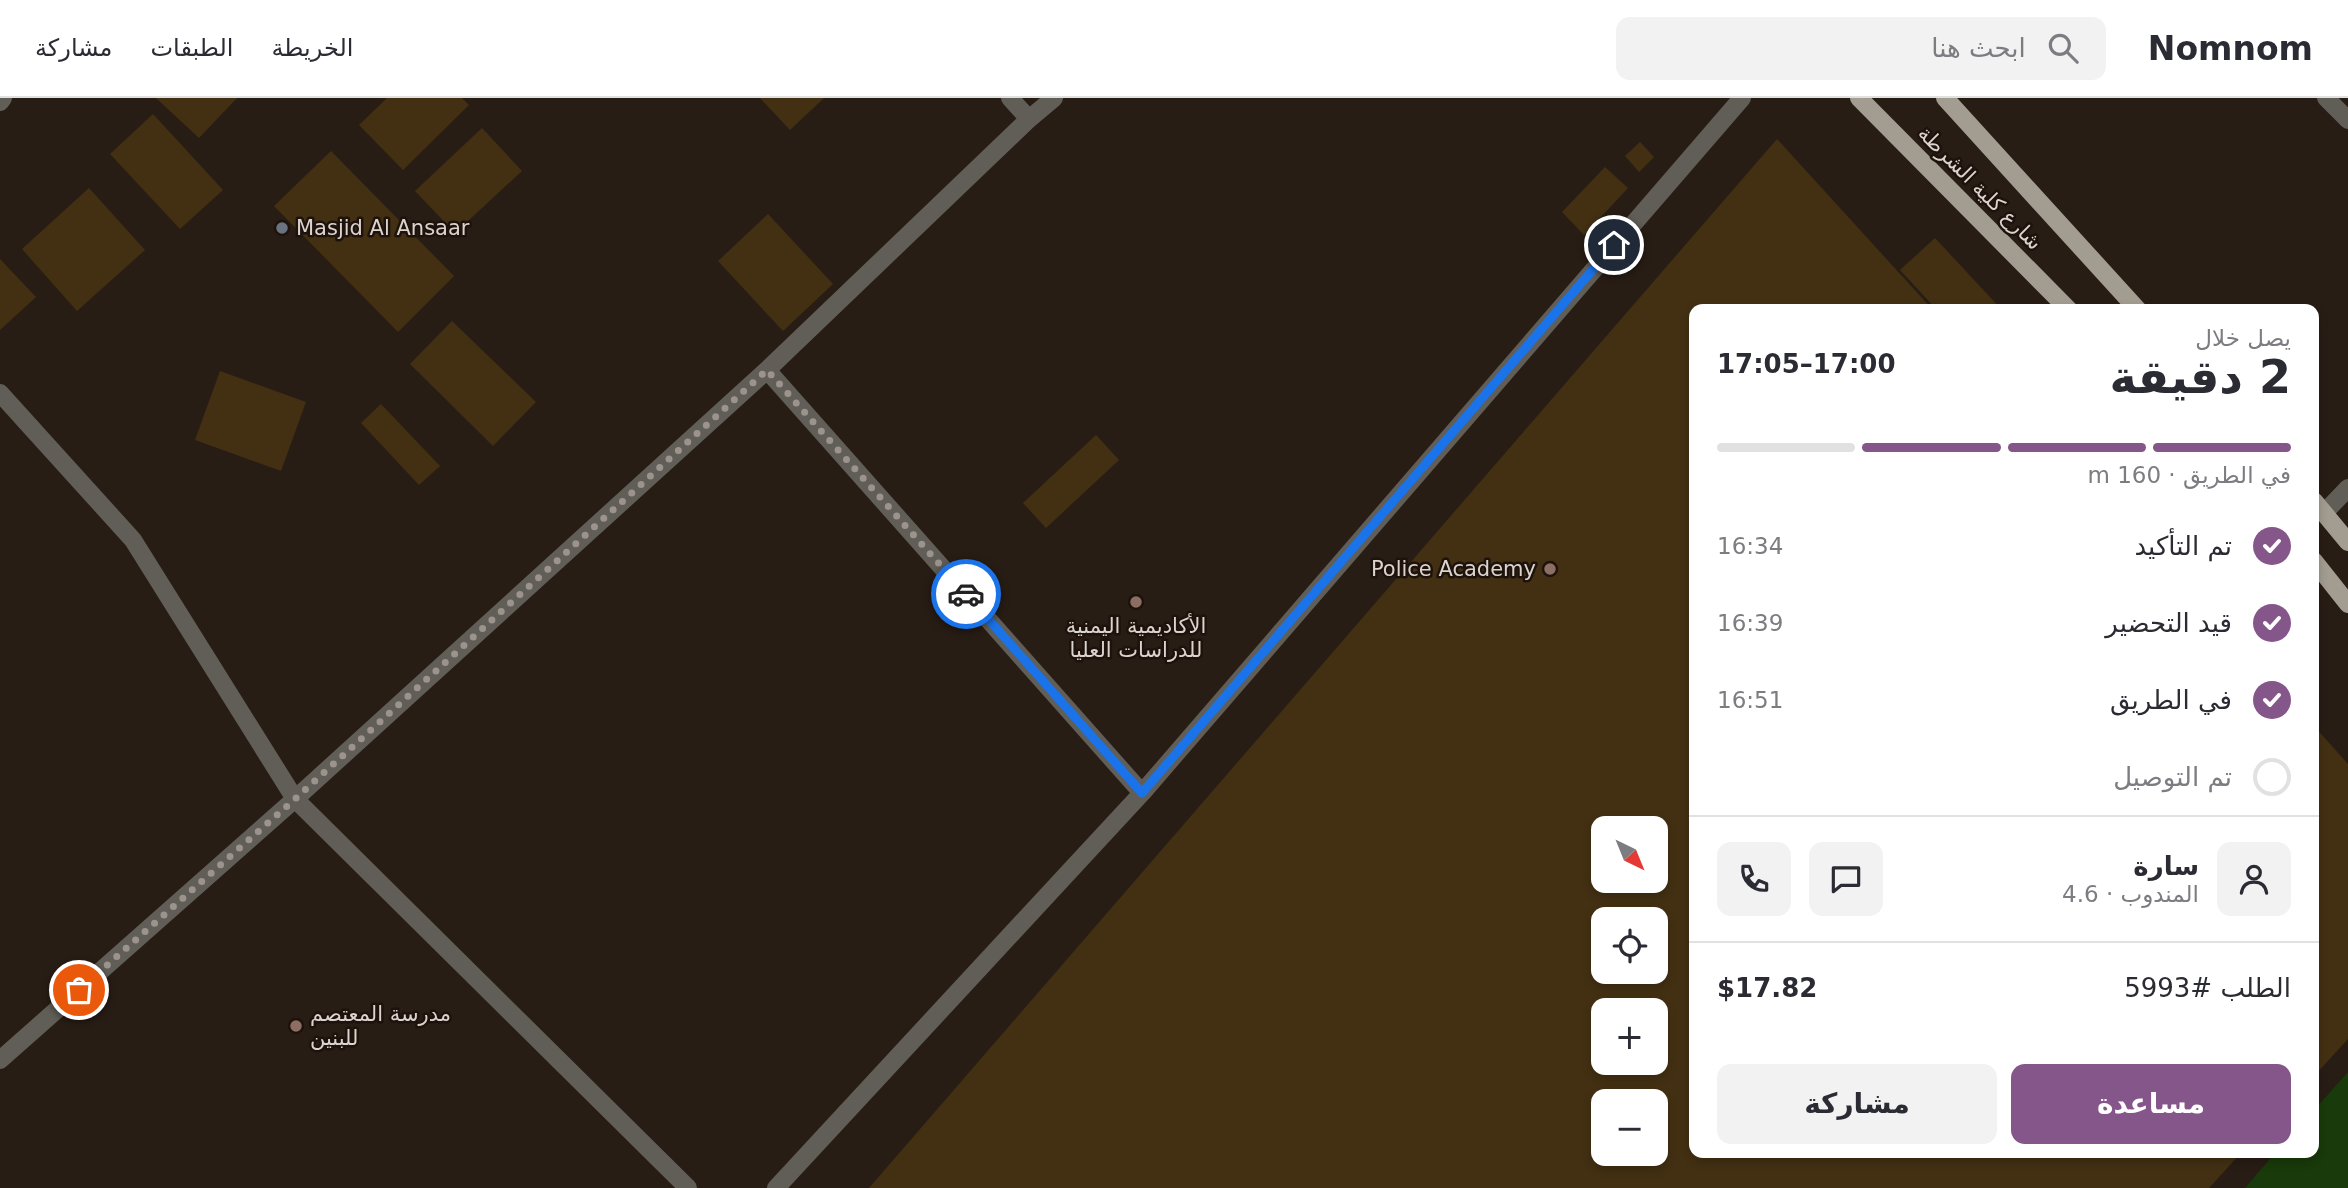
<!DOCTYPE html>
<html lang="ar">
<head>
<meta charset="utf-8">
<style>
  :root { --surface:#fff; --page:#f2f2f3; --text:#2b2b33; --muted:#7c7c81; --line:#e1e1e2; --accent:#855689 }
  body { margin:0; font-family:"DejaVu Sans",Vazirmatn,sans-serif; background:var(--page); color:var(--text); direction:rtl; height:100vh; display:flex; flex-direction:column; font-size:26px; white-space:nowrap }
  * { box-sizing:border-box; margin:0 }
  p { font-size:23px; color:var(--muted) }
  .icon { flex:none; width:38px; height:38px; fill:none; stroke:currentColor; stroke-width:2; stroke-linecap:round; stroke-linejoin:round }
  .map { position:relative; flex:1; overflow:hidden; direction:ltr }
  .side { position:absolute; left:1689px; top:206px; width:630px; height:854px; display:flex; flex-direction:column; background:var(--surface); border-radius:14px; box-shadow:0 4px 10px #0003; direction:rtl }
  .side>* { flex:none }
  .needle { width:46px; rotate:137deg }
  .buttons { position:absolute; left:1591px; top:718px; display:grid; gap:14px }
  .buttons a { display:grid; place-items:center; width:77px; height:77px; border-radius:14px; background:var(--surface); box-shadow:0 4px 10px #0003; font-size:35px }
  .pin { position:absolute; display:grid; place-items:center; width:60px; height:60px; color:#fff; margin:-30px; border:4px solid #fff; border-radius:50%; box-shadow:0 2px 7px #0007 }
  .courier { position:absolute; display:grid; place-items:center; width:70px; height:70px; margin:-35px; border:5px solid #1a73e8; border-radius:50%; background:#fff; color:#222; box-shadow:0 2px 9px #0007 }
  .summary em { font-style:normal; font-weight:800 }
  .summary div { display:flex; flex-direction:column-reverse }
  .summary { display:flex; align-items:center; justify-content:space-between; height:119px; padding:0 28px }
  h1 { font-size:46px; font-weight:800; line-height:52px }
  .bar { display:grid; grid-template-columns:repeat(4,1fr); gap:10px 7px; align-content:center; height:84px; padding:0 28px }
  .bar i { height:9px; border-radius:5px; background:var(--line) }
  .bar .selected { background:var(--accent) }
  .bar p { grid-column:span 4 }
  .line { display:flex; align-items:center; gap:18px; padding:0 28px; border-top:2px solid var(--line) }
  .line div { flex:1 }
  .round { display:grid; place-items:center; flex:none; width:74px; height:74px; border-radius:14px; background:var(--page) }
  ol { padding:0 28px; list-style:none }
  li { display:flex; align-items:center; gap:21px; height:77px }
  li p { margin-inline-start:auto }
  li .icon { padding:7px; border-radius:50%; background:var(--accent); color:#fff; stroke-width:4 }
  li:last-child { color:var(--muted) }
  li i { width:38px; height:38px; border:4px solid var(--line); border-radius:50% }
  .action { display:flex; gap:14px; margin-top:auto; padding:14px 28px }
  .action a { flex:1; height:80px; border-radius:14px; background:var(--accent); color:#fff; font-size:28px; font-weight:800; line-height:80px; text-align:center }
  .action a+a { background:var(--page); color:var(--text) }
  header { display:flex; align-items:center; gap:42px; box-sizing:border-box; height:98px; padding:0 35px; background:var(--surface); border-bottom:2px solid var(--line) }
  header strong { font-size:33px }
  nav { display:flex; gap:38px; margin-inline-start:auto; font-size:24px }
  .search { width:490px; height:63px; background:var(--page); display:flex; align-items:center; gap:18px; box-sizing:border-box; padding:0 24px; border-radius:14px; color:var(--muted); font-size:26px }
  .map>svg:first-child { display:block }
</style>
</head>
<body>
<header>
<strong>Nomnom</strong>
<div class="search"><svg class="icon" aria-label="search" viewBox="0 0 24 24"><circle cx="10" cy="10" r="6"/><path d="M15 15l6 6"/></svg>ابحث هنا</div>
<nav><a>الخريطة</a><a>الطبقات</a><a>مشاركة</a></nav>
</header>
<div class="map">
<svg width="2348" height="1090" viewBox="0 0 2348 1090">
  <rect width="100%" height="100%" fill="#281d15"/>
  <!-- green -->
  <path fill="#193a0a" d="M2348,974V1090H2245L2275,1055H2314V1012Z"/>
  <!-- building -->
  <path fill="#433013" fill-rule="evenodd" d="M156,0H237L199,40Z
    M387,0H462L469,7L403,72L359,27Z
    M760,0H824L790,32Z
    M153,16L223,92L180,131L110,56Z
    M482,30L522,73L455,135L415,93Z
    M1777,41L1933,212H1694V1055H2241L2209,1090H869ZM1603,730H1656V782H1603ZM1603,821H1656V873H1603ZM1603,912H1656V964H1603ZM1603,1003H1656V1055H1603Z
    M1640,44L1654,59L1639,74L1625,58Z
    M331,53L454,178L398,234L274,108Z
    M1605,69L1628,90L1584,137L1562,114Z
    M89,90L145,152L77,213L22,151Z
    M768,116L833,186L783,233L718,163Z
    M1935,140L2002,212H1937L1900,172Z
    M0,161L36,199L0,232Z
    M452,223L536,304L493,348L410,266Z
    M220,273L306,304L281,373L195,342Z
    M381,306L440,368L419,387L361,325Z
    M1096,337L1119,362L1046,430L1023,405Z
    M2314,628L2348,666V941L2314,978Z"/>
  <g fill="none" stroke-linecap="round" stroke-linejoin="round">
    <!-- street -->
    <path stroke="#615e58" stroke-width="18" d="M1010,0L1029,21
      M2326,0L2348,22
      M0,4L3,0
      M767,272L1142,695
      M0,295L133,442L295,701L688,1090
      M2324,415L2348,390
      M0,962L295,701L767,272L1029,21L1054,0
      M776,1090L1142,695L1742,0"/>
    <!-- primary -->
    <path stroke="#a39d91" stroke-width="18" d="M1859,0L2069,212
      M1945,0L2138,212
      M2314,403L2348,444
      M2314,463L2348,506"/>
  </g>
  <g fill="none" stroke-linecap="round" stroke-linejoin="round">
    <!-- done -->
    <path stroke="#9c938d" stroke-width="7" stroke-dasharray="0 12.6" d="M79,892L295,701L767,272L966,496"/>
    <!-- route -->
    <path stroke="#1a73e8" stroke-width="9" d="M966,496L1142,695L1614,147"/>
  </g>
  <!-- markers -->
  <circle fill="#6b7280" stroke="#1e130c" stroke-width="2.5" cx="282" cy="130" r="7"/>
  <g fill="#8d6e63" stroke="#1e130c" stroke-width="2.5">
    <circle cx="1550" cy="471" r="7"/>
    <circle cx="1136" cy="504" r="7"/>
    <circle cx="296" cy="928" r="7"/>
  </g>
  <g text-anchor="middle" dominant-baseline="central" stroke-width="5" stroke-linejoin="round" paint-order="stroke">
    <!-- street labels -->
    <g font-size="21" fill="#dbd3ce" stroke="#1e130c">
      <text transform="translate(1980 90) rotate(45)">شارع كلية الشرطة</text>
    </g>
    <!-- poi labels -->
    <g font-size="21" fill="#dbd3ce" stroke="#1e130c" text-anchor="start">
      <text x="296" y="130">Masjid Al Ansaar</text>
      <text x="1536" y="471" text-anchor="end">Police Academy</text>
      <text x="1136" y="528" text-anchor="middle">الأكاديمية اليمنية<tspan x="1136" dy="24">للدراسات العليا</tspan></text>
      <text x="310" y="916">مدرسة المعتصم<tspan x="310" dy="24">للبنين</tspan></text>
    </g>
  </g>
</svg>
<div class="buttons">
<a><svg class="needle" viewBox="-14 -14 28 28"><path d="M0-13l5 13h-10z" fill="#e53935"/><path d="M0 13l5-13h-10z" fill="#7c7c81"/></svg></a>
<a><svg class="icon" aria-label="locate" viewBox="0 0 24 24"><circle cx="12" cy="12" r="6"/><path d="M12 2v4M12 18v4M2 12h4M18 12h4"/></svg></a>
<a>+</a>
<a>−</a>
</div>
<div class="pin" style="left:79px;top:892px;background:#ea580c"><svg class="icon" aria-label="bag" viewBox="0 0 24 24"><path d="M5 8h14l-1 12H6zM9 8a3 3 0 0 1 6 0"/></svg></div>
<div class="pin" style="left:1614px;top:147px;background:#1f2937"><svg class="icon" aria-label="home" viewBox="0 0 24 24"><path d="M3 11l9-7 9 7M6 9v11h12V9"/></svg></div>
<div class="courier" style="left:966px;top:496px"><svg class="icon" aria-label="car" viewBox="0 0 24 24"><path d="M5 17H2v-5l4-1 3-4h7l3 4 3 1v5h-3M9 17h6M6 11h13"/><circle cx="7" cy="17" r="2"/><circle cx="17" cy="17" r="2"/></svg></div>
<section class="side">
<div class="summary"><div><h1>2 دقيقة</h1><p>يصل خلال</p></div><em>17:00–17:05</em></div>
<div class="bar"><i class="selected"></i><i class="selected"></i><i class="selected"></i><i></i><p>في الطريق · 160 m</p></div>
<ol>
<li><svg class="icon" aria-label="check" viewBox="0 0 24 24"><path d="M5 12l5 5 9-10"/></svg>تم التأكيد<p>16:34</p></li>
<li><svg class="icon" aria-label="check" viewBox="0 0 24 24"><path d="M5 12l5 5 9-10"/></svg>قيد التحضير<p>16:39</p></li>
<li><svg class="icon" aria-label="check" viewBox="0 0 24 24"><path d="M5 12l5 5 9-10"/></svg>في الطريق<p>16:51</p></li>
<li><i></i>تم التوصيل</li>
</ol>
<div class="line" style="height:126px"><a class="round"><svg class="icon" aria-label="person" viewBox="0 0 24 24"><circle cx="12" cy="8" r="4"/><path d="M4 21q1-7 8-7t8 7"/></svg></a><div><b>سارة</b><p>المندوب · 4.6</p></div><a class="round"><svg class="icon" aria-label="chat" viewBox="0 0 24 24"><path d="M4 5h16v11H9l-5 4z"/></svg></a><a class="round"><svg class="icon" aria-label="phone" viewBox="0 0 24 24"><path d="M5 4h4l2 5-3 2q2 4 5 5l2-3 5 2v4C11 20 4 13 5 4z"/></svg></a></div>
<div class="line" style="height:91px"><div>الطلب #5993</div><b>$17.82</b></div>
<div class="action"><a>مساعدة</a><a>مشاركة</a></div>
</section>
</div>
</body>
</html>
